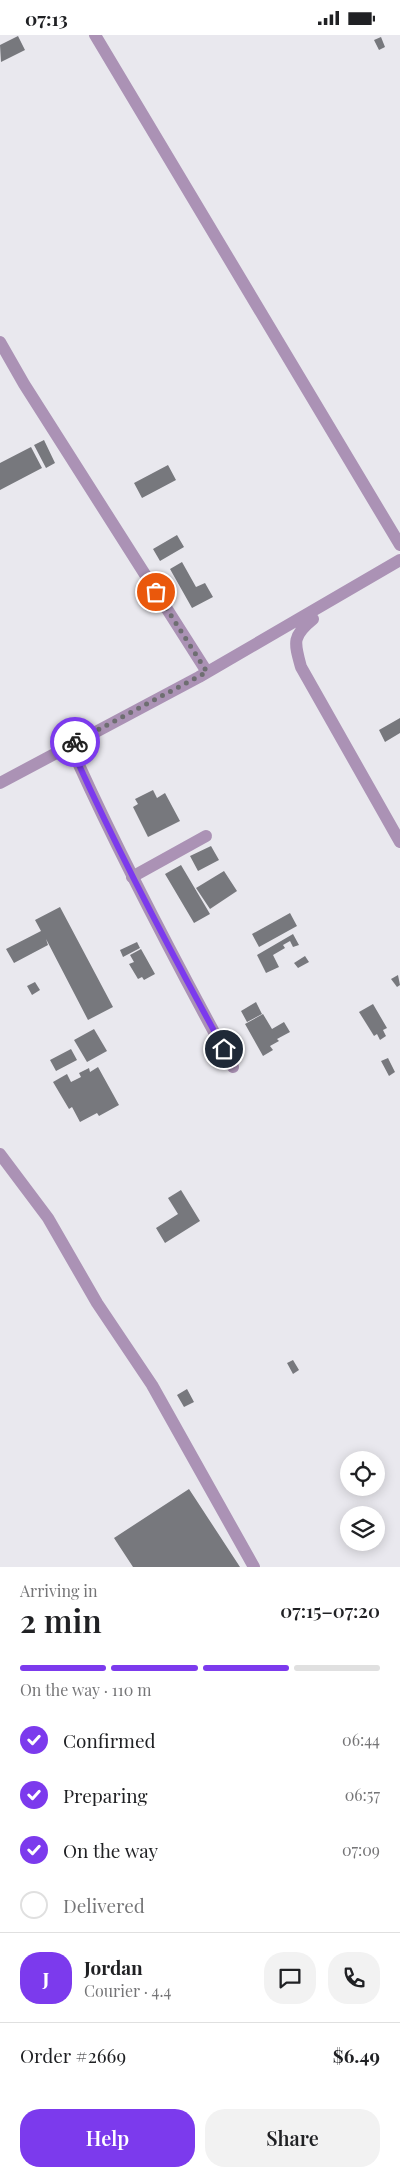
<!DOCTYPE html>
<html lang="en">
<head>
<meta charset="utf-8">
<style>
  :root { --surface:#fff; --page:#f2f2f2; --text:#202124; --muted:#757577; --line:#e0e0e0; --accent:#7c3aed }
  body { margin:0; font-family:"Playfair Display",serif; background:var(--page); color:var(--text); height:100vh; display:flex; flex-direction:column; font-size:19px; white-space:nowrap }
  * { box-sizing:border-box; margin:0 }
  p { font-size:16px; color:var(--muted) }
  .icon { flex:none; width:28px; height:28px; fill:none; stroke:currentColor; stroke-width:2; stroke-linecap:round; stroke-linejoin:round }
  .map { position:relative; height:1532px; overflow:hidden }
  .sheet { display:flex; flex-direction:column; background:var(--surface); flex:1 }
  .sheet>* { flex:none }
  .fabs { position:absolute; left:340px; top:1416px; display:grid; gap:10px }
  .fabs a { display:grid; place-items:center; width:45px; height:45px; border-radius:50%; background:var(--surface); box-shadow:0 2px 12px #0003; font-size:25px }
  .pin { position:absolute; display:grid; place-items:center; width:42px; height:42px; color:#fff; margin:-21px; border:2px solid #fff; border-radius:50%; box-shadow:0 1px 5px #0007 }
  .courier { position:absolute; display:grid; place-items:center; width:50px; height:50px; margin:-25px; border:4px solid #7c3aed; border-radius:50%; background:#fff; color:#222; box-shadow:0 1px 6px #0007 }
  .summary em { font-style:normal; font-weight:600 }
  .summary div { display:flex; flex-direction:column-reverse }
  .summary { display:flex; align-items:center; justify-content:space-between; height:85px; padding:0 20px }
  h1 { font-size:32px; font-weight:600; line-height:38px }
  .bar { display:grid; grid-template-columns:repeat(4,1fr); gap:8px 5px; align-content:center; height:60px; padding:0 20px }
  .bar i { height:6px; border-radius:4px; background:var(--line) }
  .bar .active { background:var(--accent) }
  .bar p { grid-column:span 4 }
  .line { display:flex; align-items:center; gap:12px; padding:0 20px; border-top:1px solid var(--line) }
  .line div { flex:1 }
  .round { display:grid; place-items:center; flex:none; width:52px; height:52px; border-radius:20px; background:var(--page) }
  ol { padding:0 20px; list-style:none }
  li { display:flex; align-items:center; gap:15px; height:55px }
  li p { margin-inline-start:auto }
  li .icon { padding:5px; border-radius:50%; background:var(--accent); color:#fff; stroke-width:4 }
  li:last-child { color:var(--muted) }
  li i { width:28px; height:28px; border:2px solid var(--line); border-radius:50% }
  .action { display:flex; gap:10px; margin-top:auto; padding:10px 20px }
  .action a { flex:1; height:58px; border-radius:20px; background:var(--accent); color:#fff; font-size:20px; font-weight:600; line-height:58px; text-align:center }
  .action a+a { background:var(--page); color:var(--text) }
  .status { display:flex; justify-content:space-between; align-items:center; height:35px; padding:0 25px; background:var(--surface); direction:ltr }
  .status svg { height:14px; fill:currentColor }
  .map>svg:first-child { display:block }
</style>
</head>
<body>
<div class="status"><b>07:13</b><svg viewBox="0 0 49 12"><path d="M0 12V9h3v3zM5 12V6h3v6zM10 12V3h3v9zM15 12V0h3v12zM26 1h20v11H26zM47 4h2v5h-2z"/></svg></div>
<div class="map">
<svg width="400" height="1532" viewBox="0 0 400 1532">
  <rect width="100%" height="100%" fill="#e9e8ee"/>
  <!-- building -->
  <path fill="#77787d" d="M18,1L25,15L1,27L0,10Z
    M381,2L385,12L379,15L374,5Z
    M44,405L55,428L46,433L34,410Z
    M31,412L42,433L0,455V428Z
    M168,430L176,445L142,463L134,448Z
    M177,500L184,512L160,526L153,514Z
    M182,527L196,552L205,548L213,562L192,573L170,534Z
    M400,683V698L385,707L379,695Z
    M153,755L157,763L165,758L180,786L148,802L133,772L138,769L135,764Z
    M211,811L219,825L198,836L190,821Z
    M181,830L210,879L194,888L165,839Z
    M224,836L237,856L210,874L196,853Z
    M60,872L113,972L88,985L46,904L48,910L14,928L6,914L41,896L35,885Z
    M290,878L297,891L259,912L252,899Z
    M293,899L299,910L293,912L290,906L283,910L285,913L273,920L279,932L266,938L257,920Z
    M137,907L140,913L123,922L120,915Z
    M141,914L155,939L144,945L142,942L138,944L129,929L134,927L130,920Z
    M305,921L309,927L298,933L294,928Z
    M398,940L400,950L397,952L391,944Z
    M35,947L40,955L32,960L27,951Z
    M256,967L262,979L247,987L241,976Z
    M373,969L387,993L383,995L386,1001L380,1005L377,999L374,1001L359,977Z
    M263,979L272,994L284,987L290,997L277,1004L279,1006L270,1011L273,1015L263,1021L245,989Z
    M94,994L107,1016L87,1027L74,1005Z
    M71,1014L77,1025L56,1036L50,1025Z
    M388,1023L395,1037L389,1041L381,1026Z
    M98,1032L119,1070L99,1081L97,1078L80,1087L72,1072L69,1074L53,1047L67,1039L71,1047L81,1042L79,1038L89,1033L90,1037Z
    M181,1155L200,1186L165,1208L156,1193L178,1179L168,1163Z
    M293,1325L299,1335L293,1339L287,1328Z
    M187,1354L194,1367L184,1372L177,1360Z
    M189,1454L240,1532H133L114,1503Z"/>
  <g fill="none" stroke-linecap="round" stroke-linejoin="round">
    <!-- service -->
    <path stroke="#ab92b5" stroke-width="12" d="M132,842L206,801"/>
    <!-- minor -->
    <path stroke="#ab92b5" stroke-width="12" d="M95,0L400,510
      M0,307L24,349L207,637
      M313,584C292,601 294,607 301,632L400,807
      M70,710C119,820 175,926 233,1032
      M0,748L199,642L400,525
      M0,1119L48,1183L97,1268L152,1350L254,1532"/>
  </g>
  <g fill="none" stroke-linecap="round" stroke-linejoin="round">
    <!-- done -->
    <path stroke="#6e6e71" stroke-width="5" stroke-dasharray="0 9" d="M75,707L207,637L156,557"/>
    <!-- route -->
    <path stroke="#7c3aed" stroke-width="6" d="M75,707L70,710C116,814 169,914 224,1014"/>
  </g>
</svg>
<div class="fabs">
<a><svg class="icon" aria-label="locate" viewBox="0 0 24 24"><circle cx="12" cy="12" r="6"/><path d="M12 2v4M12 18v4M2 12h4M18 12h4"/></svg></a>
<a><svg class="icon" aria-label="layers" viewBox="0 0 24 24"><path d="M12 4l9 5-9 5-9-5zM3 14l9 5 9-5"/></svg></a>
</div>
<div class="pin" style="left:156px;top:557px;background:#ea580c"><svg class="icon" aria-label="bag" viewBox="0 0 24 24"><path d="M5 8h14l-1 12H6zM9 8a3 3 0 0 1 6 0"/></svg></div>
<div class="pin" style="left:224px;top:1014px;background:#1f2937"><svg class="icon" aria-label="home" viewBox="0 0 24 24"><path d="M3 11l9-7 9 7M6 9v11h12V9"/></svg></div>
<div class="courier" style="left:75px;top:707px"><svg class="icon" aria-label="bike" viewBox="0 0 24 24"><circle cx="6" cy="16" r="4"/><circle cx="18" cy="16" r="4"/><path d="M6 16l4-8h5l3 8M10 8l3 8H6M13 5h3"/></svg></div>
</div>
<section class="sheet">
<div class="summary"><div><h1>2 min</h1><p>Arriving in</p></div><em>07:15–07:20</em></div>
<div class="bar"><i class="active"></i><i class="active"></i><i class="active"></i><i></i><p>On the way · 110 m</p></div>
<ol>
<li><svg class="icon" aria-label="check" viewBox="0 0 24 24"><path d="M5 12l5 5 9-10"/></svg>Confirmed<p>06:44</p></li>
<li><svg class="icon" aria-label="check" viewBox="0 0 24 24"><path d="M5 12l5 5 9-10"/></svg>Preparing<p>06:57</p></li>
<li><svg class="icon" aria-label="check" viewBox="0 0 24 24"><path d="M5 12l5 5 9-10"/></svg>On the way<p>07:09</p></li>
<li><i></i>Delivered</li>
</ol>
<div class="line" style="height:90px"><b class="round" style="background:var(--accent);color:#fff">J</b><div><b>Jordan</b><p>Courier · 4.4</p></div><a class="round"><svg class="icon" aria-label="chat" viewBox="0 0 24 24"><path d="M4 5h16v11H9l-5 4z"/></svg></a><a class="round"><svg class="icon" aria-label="phone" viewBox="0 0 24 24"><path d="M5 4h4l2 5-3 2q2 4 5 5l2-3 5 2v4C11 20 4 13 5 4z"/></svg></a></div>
<div class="line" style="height:65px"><div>Order #2669</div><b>$6.49</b></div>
<div class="action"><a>Help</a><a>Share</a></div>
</section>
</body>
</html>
